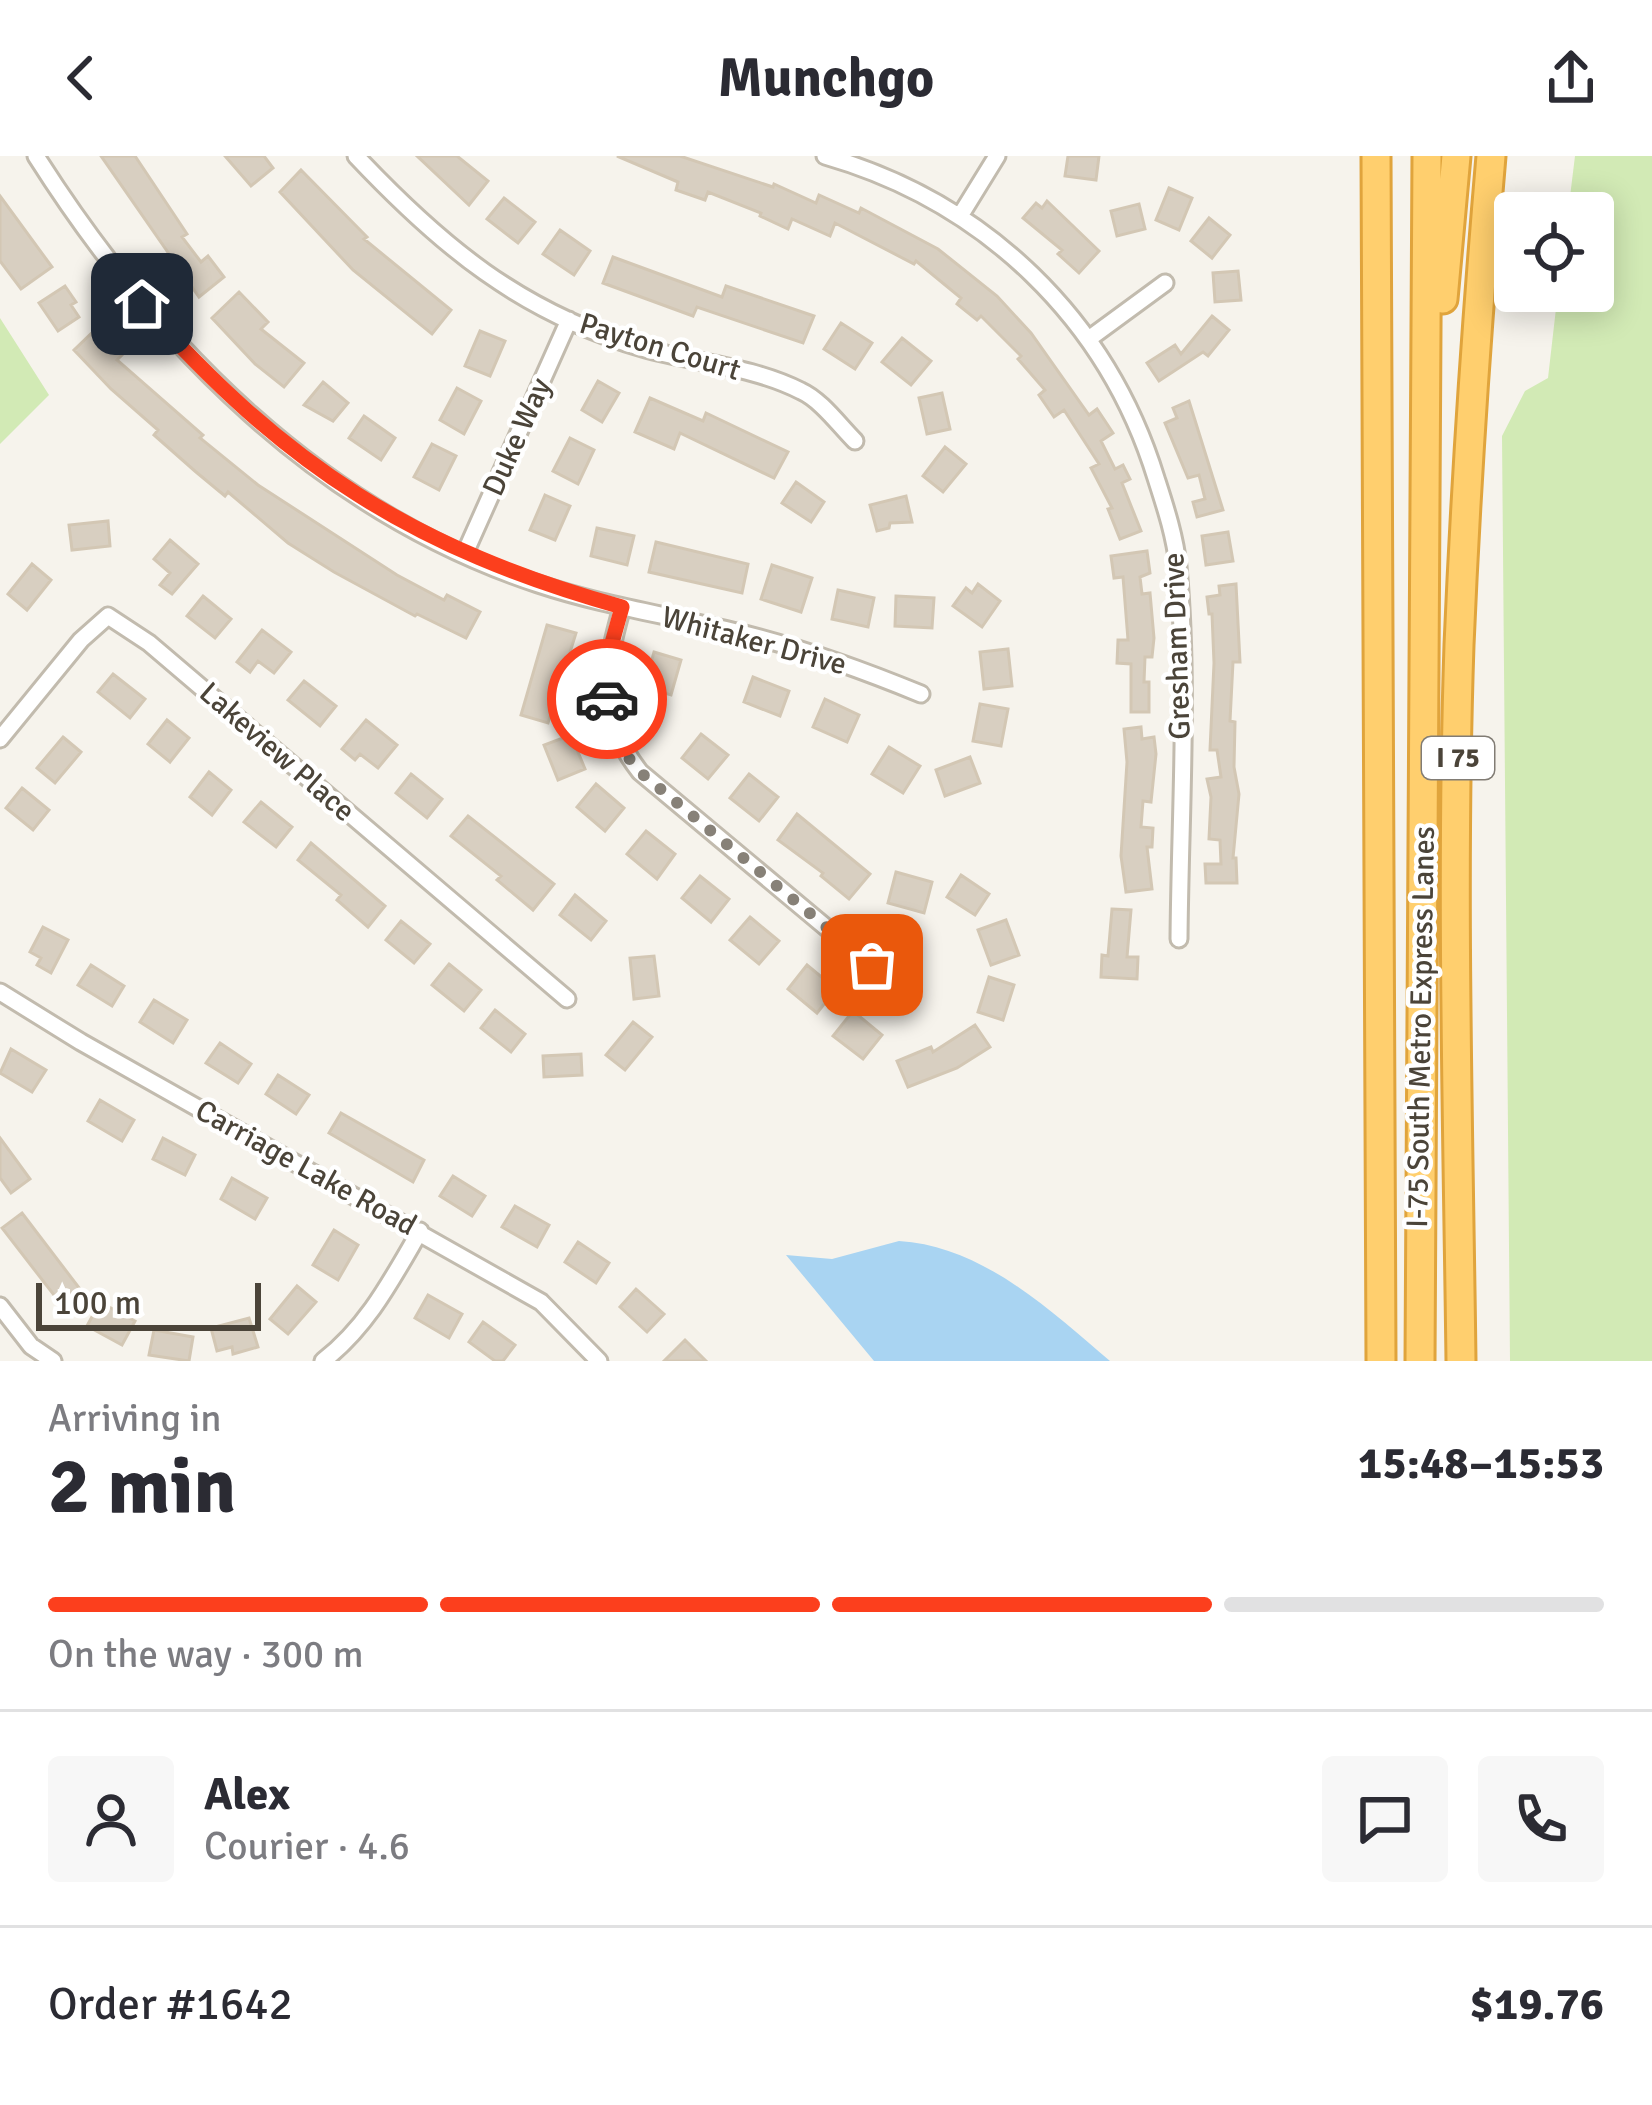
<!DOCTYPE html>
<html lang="en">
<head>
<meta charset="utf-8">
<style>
  :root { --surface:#fff; --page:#f7f7f7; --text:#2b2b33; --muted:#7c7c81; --line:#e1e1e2; --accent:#fc3f1d }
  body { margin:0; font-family:Signika,sans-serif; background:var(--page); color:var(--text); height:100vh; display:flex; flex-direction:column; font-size:45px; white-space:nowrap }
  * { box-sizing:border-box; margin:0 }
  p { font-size:39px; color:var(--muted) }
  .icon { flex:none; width:66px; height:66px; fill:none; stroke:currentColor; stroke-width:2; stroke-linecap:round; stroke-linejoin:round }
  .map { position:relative; height:1205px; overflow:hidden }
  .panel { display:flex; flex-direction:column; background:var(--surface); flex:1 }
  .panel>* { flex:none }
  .tools { position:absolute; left:1494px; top:36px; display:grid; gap:24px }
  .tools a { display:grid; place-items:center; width:120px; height:120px; border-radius:12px; background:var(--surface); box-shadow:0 6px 30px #0003; font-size:60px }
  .scale { position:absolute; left:36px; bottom:30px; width:225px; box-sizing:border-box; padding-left:12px; border:6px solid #4b4439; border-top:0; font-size:33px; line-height:42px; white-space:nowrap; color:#4b4439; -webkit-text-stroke:9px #fff; paint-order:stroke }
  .pin { position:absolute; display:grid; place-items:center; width:102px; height:102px; color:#fff; margin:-51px; border-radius:24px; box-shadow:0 6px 18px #0006 }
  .courier { position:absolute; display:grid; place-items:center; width:120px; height:120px; margin:-60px; border:9px solid #fc3f1d; border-radius:50%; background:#fff; color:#222; box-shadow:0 3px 15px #0007 }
  .overview em { font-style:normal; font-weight:700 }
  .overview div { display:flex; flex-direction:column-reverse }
  .overview { display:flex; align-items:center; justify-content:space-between; height:204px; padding:0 48px }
  h1 { font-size:78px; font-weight:700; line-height:90px }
  .bar { display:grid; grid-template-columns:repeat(4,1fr); gap:18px 12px; align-content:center; height:144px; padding:0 48px }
  .bar i { height:15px; border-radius:9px; background:var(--line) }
  .bar .active { background:var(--accent) }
  .bar p { grid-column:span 4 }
  .line { display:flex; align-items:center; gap:30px; padding:0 48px; border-top:3px solid var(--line) }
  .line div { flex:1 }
  .round { display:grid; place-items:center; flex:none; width:126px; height:126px; border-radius:12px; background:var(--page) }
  header { display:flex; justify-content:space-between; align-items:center; height:156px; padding:0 48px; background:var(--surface); font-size:54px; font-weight:700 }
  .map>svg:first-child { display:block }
</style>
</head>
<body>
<header><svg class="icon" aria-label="back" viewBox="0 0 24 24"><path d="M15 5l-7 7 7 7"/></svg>Munchgo<svg class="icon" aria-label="share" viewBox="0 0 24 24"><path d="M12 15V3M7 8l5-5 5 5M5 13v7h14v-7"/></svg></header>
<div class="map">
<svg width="1652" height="1205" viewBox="0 0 1652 1205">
  <rect width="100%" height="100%" fill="#f6f3ec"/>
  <!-- green -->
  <path fill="#d2eab5" d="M1575,0H1652V1205H1510L1502,280L1525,235L1548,222L1558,135H1593V57H1568Z
    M0,162L49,239L0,288Z"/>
  <!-- water -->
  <path fill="#a9d4f2" d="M899,1085C982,1090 1049,1153 1110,1205H874L786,1099L832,1103Z"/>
  <!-- building -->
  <path fill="#d8cfc1" stroke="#d3c7b4" stroke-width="3" d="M101,0H135L187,78L182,81L201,106L208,100L224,121L199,141Z
    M225,0H264L273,12L251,30Z
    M417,0H457L488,25L469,49Z
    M617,0H680L773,31L774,28L816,47L819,39L859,57L861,52L938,93L997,140L1031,177L1089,259L1097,253L1113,277L1101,285L1115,313L1123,309L1130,323L1122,327L1141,375L1120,383L1108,353L1112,352L1091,312L1099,308L1064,254L1054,261L1039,239L1045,234L1018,203L1021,200L981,160L977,164L957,148L961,142L916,105L914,108L835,67L830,80L792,63L788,73L760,60L761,57L708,36L705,44L676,34L678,26Z
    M1068,0H1099L1096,24L1065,20Z
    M301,14L367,81L364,83L451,154L432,178L353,114L280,36Z
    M1169,32L1192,42L1179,74L1156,64Z
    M0,40L52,111L21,133L0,105Z
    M504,42L535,66L518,87L487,63Z
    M1047,45L1099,95L1079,117L1058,98L1062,94L1023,62L1036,47L1042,52Z
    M1139,48L1145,73L1117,80L1111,55Z
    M1209,62L1230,79L1212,102L1191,85Z
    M560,74L590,95L574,119L543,98Z
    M613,101L722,141L726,130L814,160L803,187L697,151L693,160L603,127Z
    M1238,115L1241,144L1215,146L1213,117Z
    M65,130L76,146L71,149L79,161L58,175L39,147Z
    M239,136L268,166L261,173L304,207L284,231L255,208L212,162Z
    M1212,160L1229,174L1208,200L1203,196L1159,225L1147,207L1175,189L1181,198Z
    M841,167L872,187L855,213L824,193Z
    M97,172L122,199L117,204L203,279L200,282L258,329L397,419L444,444L447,439L480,456L466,482L417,458L415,460L334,416L288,387L228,336L225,340L196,316L154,279L158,274L111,233L74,194Z
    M480,175L505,185L490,220L465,210Z
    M902,182L931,205L911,229L882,206Z
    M598,225L619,237L602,266L582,254Z
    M323,226L348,247L333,265L304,249Z
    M457,232L481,245L464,278L440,264Z
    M942,237L950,273L927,278L919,242Z
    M650,242L703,265L706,257L788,296L774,322L680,277L674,293L635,276Z
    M1189,245L1223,354L1197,361L1193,346L1205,343L1199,319L1188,322L1165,267L1177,262L1173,252Z
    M364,260L395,282L381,304L349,282Z
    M570,282L594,294L578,328L553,315Z
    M432,288L456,300L439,334L414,321Z
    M945,291L966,308L943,336L923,320Z
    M796,326L824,346L811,366L782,347Z
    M545,339L570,350L555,384L530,374Z
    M906,340L912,366L890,367L889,372L877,375L870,349Z
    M108,365L110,390L72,394L69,369Z
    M597,372L634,380L627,409L591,400Z
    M1228,376L1233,405L1206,409L1202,380Z
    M170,384L198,408L172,438L160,429L170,417L154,403Z
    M656,386L748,408L742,437L649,416Z
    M1147,395L1150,417L1140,421L1142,438L1150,437L1154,482L1152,501H1145L1144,526H1149V556H1131V508L1117,507L1118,484H1128L1123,421L1114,422L1111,400Z
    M32,408L51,424L27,454L8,438Z
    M772,409L812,422L801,456L761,443Z
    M978,428L1000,445L982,471L953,450L966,432L972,437Z
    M1236,428L1240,506H1233L1230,565L1235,566L1234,611L1239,638L1233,702H1236L1237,727H1206L1205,708H1221L1220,684L1209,683L1211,641L1207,623L1221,621L1217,594H1210L1214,507L1212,458H1209L1207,441L1220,439L1219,430Z
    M838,434L874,442L868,471L832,463Z
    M203,440L231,463L215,482L187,460Z
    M896,440L934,442L932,472L895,470Z
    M547,469L576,477L548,567L521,559Z
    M262,474L291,496L274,517L258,505L250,516L237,506Z
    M1008,493L1012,530L984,533L980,496Z
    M654,496L681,504L671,539L644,531Z
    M113,518L145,543L130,562L98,536Z
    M753,521L789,535L780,560L744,546Z
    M304,525L336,550L320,570L288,544Z
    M825,543L859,559L847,586L813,571Z
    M980,548L1008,553L1001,590L973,585Z
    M167,564L189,582L170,606L148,588Z
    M366,564L397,589L378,612L360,598L355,604L342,593Z
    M1141,571L1142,583L1154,581L1156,598L1151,646L1143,645L1141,671L1153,672L1152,691H1147L1152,733L1126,736L1121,700L1127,606L1124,573Z
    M701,578L728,599L708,623L682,602Z
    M571,579L585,613L558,624L544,589Z
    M63,581L81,596L55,627L37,612Z
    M889,591L920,610L903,637L872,618Z
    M970,601L980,627L945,640L936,614Z
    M209,616L231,634L212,659L190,641Z
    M411,618L442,643L427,662L396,637Z
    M749,618L778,641L759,665L730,642Z
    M596,628L624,652L605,675L577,651Z
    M22,632L49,654L33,674L6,652Z
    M261,646L292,671L276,691L244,666Z
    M797,658L870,718L849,743L821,720L823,717L778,684Z
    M468,660L554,728L533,754L497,724L501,720L451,680Z
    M646,675L675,698L657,723L627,698Z
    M311,687L385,750L368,771L337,744L341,739L298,704Z
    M896,716L932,726L924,757L888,747Z
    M961,719L989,738L975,759L947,741Z
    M700,720L729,743L711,766L682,742Z
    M575,739L606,765L591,784L560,759Z
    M1112,753L1131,754L1127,801H1138L1137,823L1101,821L1102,799L1108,800Z
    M750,761L779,785L759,808L730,784Z
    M1006,764L1019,799L991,809L978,774Z
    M401,765L430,788L414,807L386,784Z
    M43,771L68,784L51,817L37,809L41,802L30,796Z
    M654,800L659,840L634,843L630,802Z
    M449,808L481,834L464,855L432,829Z
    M91,809L124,830L112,850L78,829Z
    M807,809L836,833L817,857L788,833Z
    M989,821L1014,829L1003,864L978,856Z
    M154,844L187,864L173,887L140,866Z
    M495,854L525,878L511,896L481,872Z
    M853,855L882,879L863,903L833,880Z
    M633,866L652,881L625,914L606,899Z
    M975,869L990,891L957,912L908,931L897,905L931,891L933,896Z
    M220,887L251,908L238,927L206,907Z
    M11,893L46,914L32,936L0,917Z
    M581,898L582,919L544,921L543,900Z
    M278,919L309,939L296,958L266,938Z
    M100,944L134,964L122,985L88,965Z
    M341,957L424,1004L413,1026L329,977Z
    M0,982L30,1023L11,1037L0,1022Z
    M163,982L195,999L185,1019L153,1003Z
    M453,1020L485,1040L472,1060L440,1040Z
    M232,1022L267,1042L255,1063L221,1043Z
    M515,1050L549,1069L537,1091L502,1071Z
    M22,1057L83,1137L64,1152L2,1072Z
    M334,1074L358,1089L338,1124L313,1109Z
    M578,1086L609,1107L596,1127L565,1106Z
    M297,1130L316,1146L288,1178L270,1163Z
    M636,1133L664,1158L647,1176L620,1151Z
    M428,1139L462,1158L449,1182L415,1162Z
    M100,1146L135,1165L122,1189L87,1170Z
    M249,1162L258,1191L233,1198L232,1191L217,1195L211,1172Z
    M483,1166L515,1189L503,1205H495L469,1186Z
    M154,1174L193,1181L189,1205L149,1199Z
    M685,1184L706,1205H664Z"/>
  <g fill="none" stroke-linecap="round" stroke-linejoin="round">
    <!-- street casing -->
    <g stroke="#c2bbae" stroke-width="21">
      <path id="street" d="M36,0C156,189 320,356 538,428C601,449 667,459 732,475C797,490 860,513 921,538
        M356,0C441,90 520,156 642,192C694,207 752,210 801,235C821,244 839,269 855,285
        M825,0C985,46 1107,163 1156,322C1165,350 1175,380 1178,410C1189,533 1180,660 1179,783
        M960,60L997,0
        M1090,182L1165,127
        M465,397L569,164
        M622,451C604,517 595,558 640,616L871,809L900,820
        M0,583L81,484L108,460L149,487L567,843
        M0,836L81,886L541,1146L599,1205
        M0,1150L31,1190L53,1205
        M323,1205C368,1170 392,1123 420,1075"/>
    </g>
    <!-- highway casing -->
    <g stroke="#e0a43c" stroke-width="33">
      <path id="highway" d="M1376,0L1381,1205
        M1443,143L1456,0
        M1420,1205L1427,0
        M1461,1205C1458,967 1451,727 1459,489C1466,325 1477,163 1491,0"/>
    </g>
    <!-- street -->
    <use href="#street" stroke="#fff" stroke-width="15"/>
    <!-- highway -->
    <use href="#highway" stroke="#ffcf6e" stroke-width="27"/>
  </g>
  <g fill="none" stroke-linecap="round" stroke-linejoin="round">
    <!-- done -->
    <path stroke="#878178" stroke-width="12" stroke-dasharray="0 21.6" d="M607,543L623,595L640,616L872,809"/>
    <!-- route -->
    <path stroke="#fc3f1d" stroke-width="15" d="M142,148C285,310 414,393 622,451L605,512L607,543"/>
  </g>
  <g text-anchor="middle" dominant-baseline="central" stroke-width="9" stroke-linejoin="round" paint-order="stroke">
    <!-- shield labels -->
    <rect fill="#fff" stroke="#817c74" stroke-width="3" x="1422" y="581" width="72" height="42" rx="9"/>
    <g font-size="27" font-weight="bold" fill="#4b4439">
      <text x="1458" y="602">I 75</text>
    </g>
    <!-- street labels -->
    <g font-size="30" fill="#4b4439" stroke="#fff">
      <text transform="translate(660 191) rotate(17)">Payton Court</text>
      <text transform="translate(517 281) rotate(-66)">Duke Way</text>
      <text transform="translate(754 485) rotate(15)">Whitaker Drive</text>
      <text transform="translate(1177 490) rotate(-92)">Gresham Drive</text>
      <text transform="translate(277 596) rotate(41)">Lakeview Place</text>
      <text transform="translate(1421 871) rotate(-89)">I-75 South Metro Express Lanes</text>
      <text transform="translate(306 1012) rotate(29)">Carriage Lake Road</text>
    </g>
  </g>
</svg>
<div class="tools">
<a><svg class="icon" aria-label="locate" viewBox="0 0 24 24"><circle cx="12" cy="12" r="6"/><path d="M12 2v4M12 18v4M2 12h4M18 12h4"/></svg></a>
</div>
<div class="scale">100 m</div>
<div class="pin" style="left:872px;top:809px;background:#ea580c"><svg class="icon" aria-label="bag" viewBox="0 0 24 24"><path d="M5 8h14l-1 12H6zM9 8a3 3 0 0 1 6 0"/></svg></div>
<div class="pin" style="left:142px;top:148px;background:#1f2937"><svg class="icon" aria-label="home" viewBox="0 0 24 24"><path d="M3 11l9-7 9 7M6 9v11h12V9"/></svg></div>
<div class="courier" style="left:607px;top:543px"><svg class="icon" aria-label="car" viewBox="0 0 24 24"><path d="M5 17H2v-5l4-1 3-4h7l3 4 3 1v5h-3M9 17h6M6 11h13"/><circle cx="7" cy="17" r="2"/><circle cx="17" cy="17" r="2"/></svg></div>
</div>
<section class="panel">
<div class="overview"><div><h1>2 min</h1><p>Arriving in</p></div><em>15:48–15:53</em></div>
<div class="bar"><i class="active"></i><i class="active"></i><i class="active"></i><i></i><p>On the way · 300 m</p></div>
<div class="line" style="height:216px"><a class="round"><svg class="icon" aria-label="person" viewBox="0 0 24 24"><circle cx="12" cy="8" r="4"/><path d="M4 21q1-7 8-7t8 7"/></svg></a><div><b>Alex</b><p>Courier · 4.6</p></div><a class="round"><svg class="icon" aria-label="chat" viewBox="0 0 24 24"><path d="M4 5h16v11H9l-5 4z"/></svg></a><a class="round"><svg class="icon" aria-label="phone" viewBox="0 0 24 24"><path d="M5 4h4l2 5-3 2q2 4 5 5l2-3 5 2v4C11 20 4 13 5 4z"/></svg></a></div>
<div class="line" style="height:156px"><div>Order #1642</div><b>$19.76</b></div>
</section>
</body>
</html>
